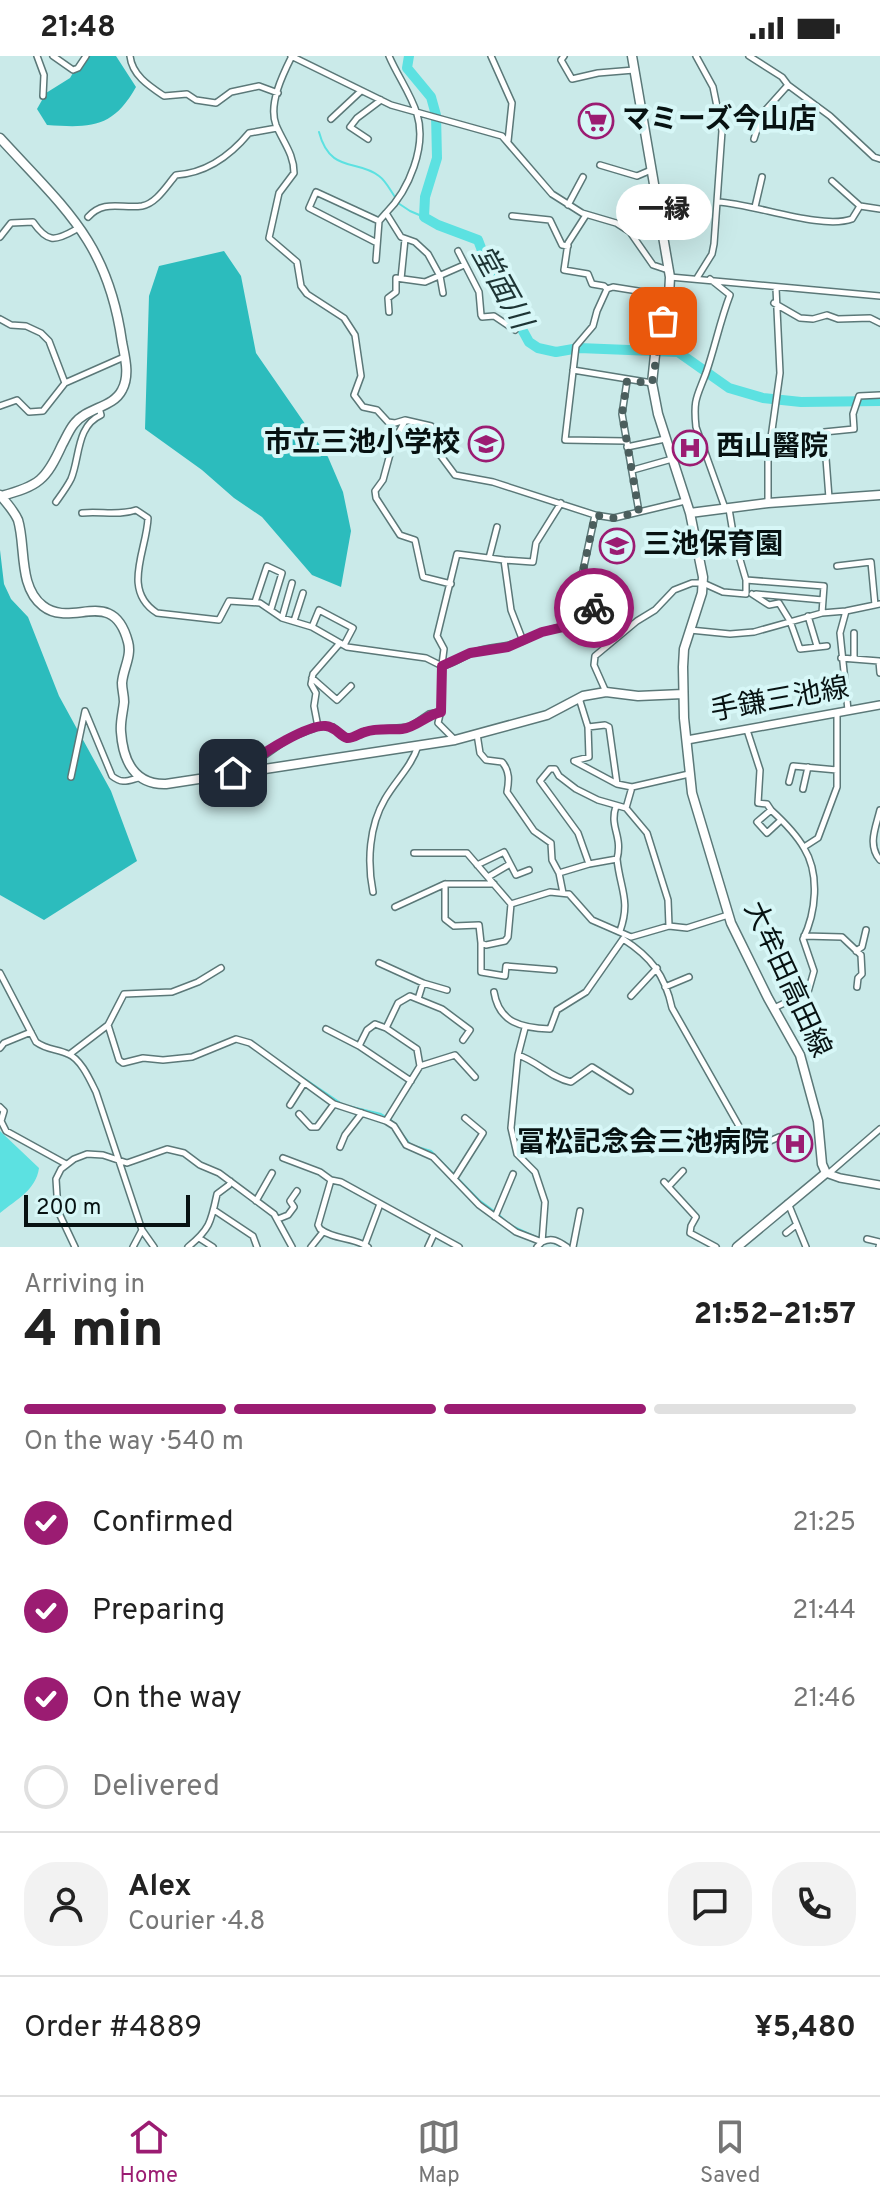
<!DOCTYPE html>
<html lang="en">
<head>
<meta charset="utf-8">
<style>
  :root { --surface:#fff; --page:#f2f2f2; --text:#222; --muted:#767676; --line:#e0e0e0; --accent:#9b1c72 }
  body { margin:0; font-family:Overpass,"Noto Sans JP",sans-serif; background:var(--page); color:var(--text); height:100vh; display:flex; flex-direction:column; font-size:30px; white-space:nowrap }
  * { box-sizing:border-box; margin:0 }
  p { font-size:26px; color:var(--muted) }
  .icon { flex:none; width:44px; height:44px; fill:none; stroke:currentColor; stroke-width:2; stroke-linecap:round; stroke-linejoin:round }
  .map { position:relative; height:1191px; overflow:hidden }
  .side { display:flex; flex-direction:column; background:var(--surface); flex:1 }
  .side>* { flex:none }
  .scale { position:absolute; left:24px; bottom:20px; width:166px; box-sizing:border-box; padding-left:8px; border:4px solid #071212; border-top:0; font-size:22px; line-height:28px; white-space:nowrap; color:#071212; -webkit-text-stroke:6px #d7f7f7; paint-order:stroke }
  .pin { position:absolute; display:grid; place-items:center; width:68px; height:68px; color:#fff; margin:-34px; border-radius:16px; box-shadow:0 4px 12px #0006 }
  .courier { position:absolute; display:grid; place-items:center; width:80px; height:80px; margin:-40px; border:6px solid #9b1c72; border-radius:50%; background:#fff; color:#222; box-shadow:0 2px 10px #0007 }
  .bubble { position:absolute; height:56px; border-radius:28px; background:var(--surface); box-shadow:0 8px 32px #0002; font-size:26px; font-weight:800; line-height:56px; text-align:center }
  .summary em { font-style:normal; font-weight:800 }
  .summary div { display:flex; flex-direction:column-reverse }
  .summary { display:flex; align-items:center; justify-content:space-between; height:136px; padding:0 24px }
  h1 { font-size:52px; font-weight:800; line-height:60px }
  .bar { display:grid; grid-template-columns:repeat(4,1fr); gap:12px 8px; align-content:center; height:96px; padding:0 24px }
  .bar i { height:10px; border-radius:6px; background:var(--line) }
  .bar .selected { background:var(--accent) }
  .bar p { grid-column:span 4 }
  .line { display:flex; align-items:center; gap:20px; padding:0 24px; border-top:2px solid var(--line) }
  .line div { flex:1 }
  .round { display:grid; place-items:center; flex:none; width:84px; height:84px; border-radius:32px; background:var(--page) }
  ol { padding:0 24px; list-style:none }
  li { display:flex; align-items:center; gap:24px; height:88px }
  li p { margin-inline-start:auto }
  li .icon { padding:8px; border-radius:50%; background:var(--accent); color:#fff; stroke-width:4 }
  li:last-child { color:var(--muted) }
  li i { width:44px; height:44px; border:4px solid var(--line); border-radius:50% }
  .status { display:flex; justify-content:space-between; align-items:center; height:56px; padding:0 40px; background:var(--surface); direction:ltr }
  .status svg { height:22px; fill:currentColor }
  .dock { display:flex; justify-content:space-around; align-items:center; height:112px; border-top:2px solid var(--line); background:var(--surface); font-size:22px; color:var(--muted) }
  .dock a { display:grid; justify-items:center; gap:4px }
  .dock .selected { color:var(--accent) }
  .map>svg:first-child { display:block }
</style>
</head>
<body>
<div class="status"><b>21:48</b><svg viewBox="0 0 49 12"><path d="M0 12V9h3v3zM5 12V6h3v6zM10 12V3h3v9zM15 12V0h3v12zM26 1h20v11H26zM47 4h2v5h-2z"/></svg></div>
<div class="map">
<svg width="880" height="1191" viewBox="0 0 880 1191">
  <rect width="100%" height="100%" fill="#caeae9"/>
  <!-- forest -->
  <path fill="#2cbcbd" d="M83,0H116L136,31C113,72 91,72 47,69L37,53L46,37L70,22Z
    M224,195L241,220L256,297L328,401L343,436L351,475L341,531L312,519L262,461L234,442L202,414L145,373L149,240L159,210Z
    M0,494L4,528L11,543L28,561L59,640L111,735L137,805L44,864L0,839Z"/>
  <!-- water -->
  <path fill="#5ce1e1" d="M0,1075L39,1112C36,1134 17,1143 0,1157Z"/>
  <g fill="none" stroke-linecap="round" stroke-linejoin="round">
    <!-- stream -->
    <path stroke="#5ce1e1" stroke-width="2" d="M319,76C330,118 358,103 379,120C386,125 390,134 395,141
      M398,147L410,155L424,161
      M265,996L342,1048
      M348,1050L381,1058L391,1064L411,1089L431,1095L479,1144L494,1155
      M499,1159L510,1169L538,1182
      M554,1187L562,1191"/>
    <!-- river -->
    <path stroke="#5ce1e1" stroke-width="10" d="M409,0L407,12L431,41L436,59L437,102L425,141L424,161L438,169L478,184L489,213L529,286L538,292L556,296L579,292L678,296L729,332L763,342L801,346L880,345"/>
    <!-- street casing -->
    <g stroke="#5b7878" stroke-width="8">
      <path id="street" d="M37,0L44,19L43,40
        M53,0L73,14L78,12L86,0
        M130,0C132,19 149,30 164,40L187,38L196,44L216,47L231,36L259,30L278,37
        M291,0L391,49L502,80L552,138L582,157L616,167L630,176L653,209L668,214
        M292,0C283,18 268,48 276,69C283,86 294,98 294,117L279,137L269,182L297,206L301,230L307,238L344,262L355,279L361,320L354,339L363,351L377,354L388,366L395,367L405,364L431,370L432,388L455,419L493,426L595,459L614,462L685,445
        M389,0C397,19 411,38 417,58C427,90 409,134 386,157L401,181L415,186L428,198L440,220L443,237
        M491,0L512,47L508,85
        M564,0L561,4L572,23L598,17L634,14
        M696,0L713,31L722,75L714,188L712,198L697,222
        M749,0L782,21L788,29L830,60L874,101L880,103
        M331,63L361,35
        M368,83L350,71L357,62L381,44
        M754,83L762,58L788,29
        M600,109L637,120L651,114
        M832,125L860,150L880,153
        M718,146C755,148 821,174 852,163L860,150
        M568,149L583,121
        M755,151L762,121
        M586,159L568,187L564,214L588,218L592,228L604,230L607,233
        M512,160L550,164L562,189L568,190
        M88,161C104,143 122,153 142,150C157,147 167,129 176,119C206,117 230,100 249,77L277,72
        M0,181L11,167L33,166C47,186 54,186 75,174
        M377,187L309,152L316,136L379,165
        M458,195L479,236L481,259L482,261L494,260L515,274
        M376,204L379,165L386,157
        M670,221L880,240
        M401,223L405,183
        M710,223L730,239C720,265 715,291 706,317C697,341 693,343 696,371L725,452
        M774,247L800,262L813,263L827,259L838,263L870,262L880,267
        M389,256L388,242L396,236V222L425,226L464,209
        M0,263L11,269L26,270L41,277L49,285L65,327L43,355L29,356L17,344L0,350
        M573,314L652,327
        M627,325L622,358L639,456
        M65,327L124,301
        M405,365L393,387L383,424L375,435L376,442L400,479L415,484L423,521L451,528
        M625,385L565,384L576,290L593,270L597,255L607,233L613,231L669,240
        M627,391L665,383
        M633,414L672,403
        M829,442L824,376L854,373L853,358L859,340L880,339
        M56,446C61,439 67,431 71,423C80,402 76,370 101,359L99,352
        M768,447V403L780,317L776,232
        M82,457C100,455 119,460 136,454L148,462C147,494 121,534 157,557L219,564L229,545L260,547L282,562L312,571L347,591L426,602L442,610C453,608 461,601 472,597C489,590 506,592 523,585
        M489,502L497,471
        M504,504L533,506L536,487L561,447
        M837,510L871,506L875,549
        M746,524L824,530L822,557L846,555L880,548
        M752,538L769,549L779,547L790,565L800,593L827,590
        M756,538L823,544
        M255,546L267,510L282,517L271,553
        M846,555L840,577L848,654
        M808,560L817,590
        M282,562L292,527
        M294,565L303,537
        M312,571L319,554L353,572L344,589
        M690,574L730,578L754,576L822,557
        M841,602L879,605L880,617
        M854,603V577
        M312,622L337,644L351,630
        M606,636L594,609L595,600L637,565L655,554L674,534L692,527H703L723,536L746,538V524L734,483L729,453
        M579,642L588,671L605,669L609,671L617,728L632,731L626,752
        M318,671L314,650L316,637L311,628L313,618L340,587
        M588,671L589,701L574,705L617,728
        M747,674L760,714L758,747L767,748L771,754
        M477,678L480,697L486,704L502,706C510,715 509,725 507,736L534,775L551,787L552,804L559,817L563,837
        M455,684L438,667L441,654V616L444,593L437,580L457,498L504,504L511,554L523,585L542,576L584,564L604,537L581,524L595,459
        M233,717V712L251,709L289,682L320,670L333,671L346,682H351L371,674L410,671L429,658L441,656
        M71,721L85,655L112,720C122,728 127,725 138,722
        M789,726L793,710L837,714
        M632,731L689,718
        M803,733L808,711
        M616,750C609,772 623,779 617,803
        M880,754C876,771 867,789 880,804
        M804,791L818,782L837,731V657
        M414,797H467L511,848
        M589,808L617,803C620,833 631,844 620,875
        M477,809L504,796L516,819L529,814
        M559,817L589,808L578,777L540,725L550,713H555L559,720L576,733L598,744L626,752L647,777L668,844L669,870
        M488,821L510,808
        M494,828H445V863L454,870L479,869L481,887L486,889L505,885L508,881L511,848L550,836L569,838L592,864L631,881L669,870L687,872L728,859
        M373,836C367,806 369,770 385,743C396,724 411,711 418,690
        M395,851L445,828
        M804,880L842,881L861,899L862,918L858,922L857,931
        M623,883C651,901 665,919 672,952L752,1093L779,1081
        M481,887V916L505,920L506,910L554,914
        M856,895L862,891L866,874
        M379,907L423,927
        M0,917L36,986C47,994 57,993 68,998C81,1003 90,1024 96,1036L142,1174L154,1191
        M665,931L689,921
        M494,936C499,967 522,972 550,973L557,954L586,936L623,883
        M631,940L657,912
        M418,943L423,927L447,934
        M774,952L808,936L814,915L803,883C816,857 820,818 804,792C796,778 783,765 771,754L757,766L767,777L781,764
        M108,969L119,1004L123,1007L143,1002L163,1004L192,1001L236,983L250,987L334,1048L386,1065L394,1070L406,1089L433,1101L479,1149L516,1176L542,1186C552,1181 558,1185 567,1191
        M386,972L417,993L420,1010L386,1065
        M525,972L518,999L511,1072L517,1098L535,1116L545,1146L542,1186L537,1191
        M326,973L359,990L411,1025
        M359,990L367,974L375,968L386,972L398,947L410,940L442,953L470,974L463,984
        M0,992L4,987L31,976
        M70,998L108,969L124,938L172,936L198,926L221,912
        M518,999C537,1005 551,1022 571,1026L592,1011L630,1035
        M420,1010L455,999L475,1021
        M290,1049L304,1027
        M0,1051L4,1055L1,1065L6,1075L66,1108
        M299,1058L311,1071H317L334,1048
        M340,1091L345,1079L362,1057
        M283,1102L320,1116L331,1124
        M828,1118L880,1073
        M454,1123L483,1077L465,1062
        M664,1126L696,1161L691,1170L690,1177L716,1191
        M669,1130L683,1115
        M256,1145L272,1117
        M788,1147L806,1191
        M214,1154L253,1180L257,1191
        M495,1161L513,1118
        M278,1163L288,1159L294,1151L290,1145L297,1135
        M786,1177L796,1169
        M199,1182L213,1191
        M867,1183L880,1186L879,1191
        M365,1188L380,1148
        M75,1191L58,1155L56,1123L61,1113L74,1103L87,1098L103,1099L127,1107L167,1093L184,1097L200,1109L219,1117L274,1158L292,1191
        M133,1191L142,1174
        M188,1191C210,1173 211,1166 217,1138L229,1129L230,1125
        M311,1191L323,1176
        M368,1191C353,1181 334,1184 320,1173L318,1169L331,1124L341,1126L459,1191
        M428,1191L434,1178
        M573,1191L580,1155"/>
    </g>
    <!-- secondary casing -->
    <g stroke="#5b7878" stroke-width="10">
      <path id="secondary" d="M687,684L880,649
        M826,1117L840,1122L880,1129"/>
    </g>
    <!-- primary casing -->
    <g stroke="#5b7878" stroke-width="11">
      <path id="primary" d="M632,0L670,221L669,240L655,299L652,327L658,358L690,457L703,521L702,537L684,593L683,611L684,662L692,737L731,867L768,942L800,999L818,1065L822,1108L826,1117L737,1191
        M0,82C65,153 108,186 122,286C125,302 130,319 122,334C113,352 87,351 74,368C69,374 66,382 62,389C46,424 39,430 1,440
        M0,439C7,447 14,455 18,464C26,490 18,531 43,550C72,573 113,529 128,586C132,600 123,613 122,627C122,634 124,639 124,646C123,656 120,666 121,676C123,705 135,729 166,728L455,684L547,659L583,640L606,636L638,640L683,638
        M690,457L768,447L880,439"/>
    </g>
    <!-- street -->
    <use href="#street" stroke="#fff" stroke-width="5"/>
    <!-- secondary -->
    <use href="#secondary" stroke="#fff" stroke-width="7"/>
    <!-- primary -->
    <use href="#primary" stroke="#fff" stroke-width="8"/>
  </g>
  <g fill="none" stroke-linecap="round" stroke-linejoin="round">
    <!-- done -->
    <path stroke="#4b5e5d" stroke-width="8" stroke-dasharray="0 14.4" d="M594,552L604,537L581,524L595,459L614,462L639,456L622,358L627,325L652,327L663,265"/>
    <!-- route -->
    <path stroke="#9b1c72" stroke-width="10" d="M233,717V712L251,709C261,696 310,668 326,670C336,671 340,680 347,682C352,683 360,677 365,676C377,672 389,674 402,673C417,671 426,659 441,656L442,610L470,597L508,591L542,576L568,570L584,564L594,552"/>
  </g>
  <!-- icons -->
  <defs>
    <g id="supermarket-ring" transform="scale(1.8)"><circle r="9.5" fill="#d7f7f7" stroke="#9b1c72" stroke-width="1.5"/><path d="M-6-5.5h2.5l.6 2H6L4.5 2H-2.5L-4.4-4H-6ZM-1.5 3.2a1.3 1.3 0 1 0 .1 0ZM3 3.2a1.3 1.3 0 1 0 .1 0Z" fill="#9b1c72"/></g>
    <g id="school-ring" transform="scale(1.8)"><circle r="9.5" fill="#d7f7f7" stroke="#9b1c72" stroke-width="1.5"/><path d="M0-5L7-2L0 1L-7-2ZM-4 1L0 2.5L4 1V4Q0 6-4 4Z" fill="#9b1c72"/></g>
    <g id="hospital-ring" transform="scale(1.8)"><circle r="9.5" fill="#d7f7f7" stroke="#9b1c72" stroke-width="1.5"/><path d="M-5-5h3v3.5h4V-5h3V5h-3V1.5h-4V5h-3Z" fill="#9b1c72"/></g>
  </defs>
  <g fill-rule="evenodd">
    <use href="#supermarket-ring" x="596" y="65"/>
    <use href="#school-ring" x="486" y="388"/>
    <use href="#hospital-ring" x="690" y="392"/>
    <use href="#school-ring" x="617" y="490"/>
    <use href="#hospital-ring" x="795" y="1088"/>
  </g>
  <g text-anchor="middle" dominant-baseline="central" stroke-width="8" stroke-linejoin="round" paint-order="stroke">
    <!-- poi labels -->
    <g font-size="28" font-weight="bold" fill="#071212" stroke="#d7f7f7" text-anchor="start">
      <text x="622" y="65">マミーズ今山店</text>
      <text x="460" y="388" text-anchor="end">市立三池小学校</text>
      <text x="716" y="392">西山醫院</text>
      <text x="643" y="490">三池保育園</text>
      <text x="769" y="1088" text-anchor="end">冨松記念会三池病院</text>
    </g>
    <!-- street labels -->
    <g font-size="28" fill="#071212" stroke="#d7f7f7">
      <text transform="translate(780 645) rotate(-10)">手鎌三池線</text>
      <text transform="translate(786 924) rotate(65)">大牟田高田線</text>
    </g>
    <!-- water labels -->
    <g font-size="30" font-style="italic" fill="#1e3535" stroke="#d7f7f7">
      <text transform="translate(500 232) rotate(61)">堂面川</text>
    </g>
  </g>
</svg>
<div class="scale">200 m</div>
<div class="pin" style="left:663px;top:265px;background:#ea580c"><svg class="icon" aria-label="bag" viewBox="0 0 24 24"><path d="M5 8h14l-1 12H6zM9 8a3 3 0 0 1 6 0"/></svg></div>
<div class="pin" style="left:233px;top:717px;background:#1f2937"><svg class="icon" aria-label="home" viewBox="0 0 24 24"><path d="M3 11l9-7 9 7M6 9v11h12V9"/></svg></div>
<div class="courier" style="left:594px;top:552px"><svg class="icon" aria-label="bike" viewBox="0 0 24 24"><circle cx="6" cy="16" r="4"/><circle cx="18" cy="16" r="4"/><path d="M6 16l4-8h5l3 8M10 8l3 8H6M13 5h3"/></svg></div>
<div class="bubble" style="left:616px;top:128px;width:96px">一縁</div>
</div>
<section class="side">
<div class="summary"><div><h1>4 min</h1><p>Arriving in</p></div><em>21:52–21:57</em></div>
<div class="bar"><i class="selected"></i><i class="selected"></i><i class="selected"></i><i></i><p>On the way · 540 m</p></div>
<ol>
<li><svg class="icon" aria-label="check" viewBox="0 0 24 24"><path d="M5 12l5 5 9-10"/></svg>Confirmed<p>21:25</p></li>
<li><svg class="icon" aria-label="check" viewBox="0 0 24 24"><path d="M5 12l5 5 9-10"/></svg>Preparing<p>21:44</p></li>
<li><svg class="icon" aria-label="check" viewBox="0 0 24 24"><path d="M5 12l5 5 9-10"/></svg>On the way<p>21:46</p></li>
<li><i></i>Delivered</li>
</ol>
<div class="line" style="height:144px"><a class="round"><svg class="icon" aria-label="person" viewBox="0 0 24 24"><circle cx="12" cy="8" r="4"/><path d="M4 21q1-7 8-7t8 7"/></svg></a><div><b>Alex</b><p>Courier · 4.8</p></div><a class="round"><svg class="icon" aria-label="chat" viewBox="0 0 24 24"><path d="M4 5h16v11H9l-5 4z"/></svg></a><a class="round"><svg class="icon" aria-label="phone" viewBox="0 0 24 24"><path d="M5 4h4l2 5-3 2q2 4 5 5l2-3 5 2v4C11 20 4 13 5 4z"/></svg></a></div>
<div class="line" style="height:104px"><div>Order #4889</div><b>¥5,480</b></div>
</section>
<nav class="dock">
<a class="selected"><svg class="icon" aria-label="home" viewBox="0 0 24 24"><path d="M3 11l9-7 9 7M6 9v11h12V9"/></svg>Home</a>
<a><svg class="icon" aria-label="map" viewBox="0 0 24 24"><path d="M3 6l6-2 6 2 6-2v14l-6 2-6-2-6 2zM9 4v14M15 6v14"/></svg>Map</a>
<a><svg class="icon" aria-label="saved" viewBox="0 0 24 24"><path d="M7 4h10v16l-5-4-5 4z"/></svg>Saved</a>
</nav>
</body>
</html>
